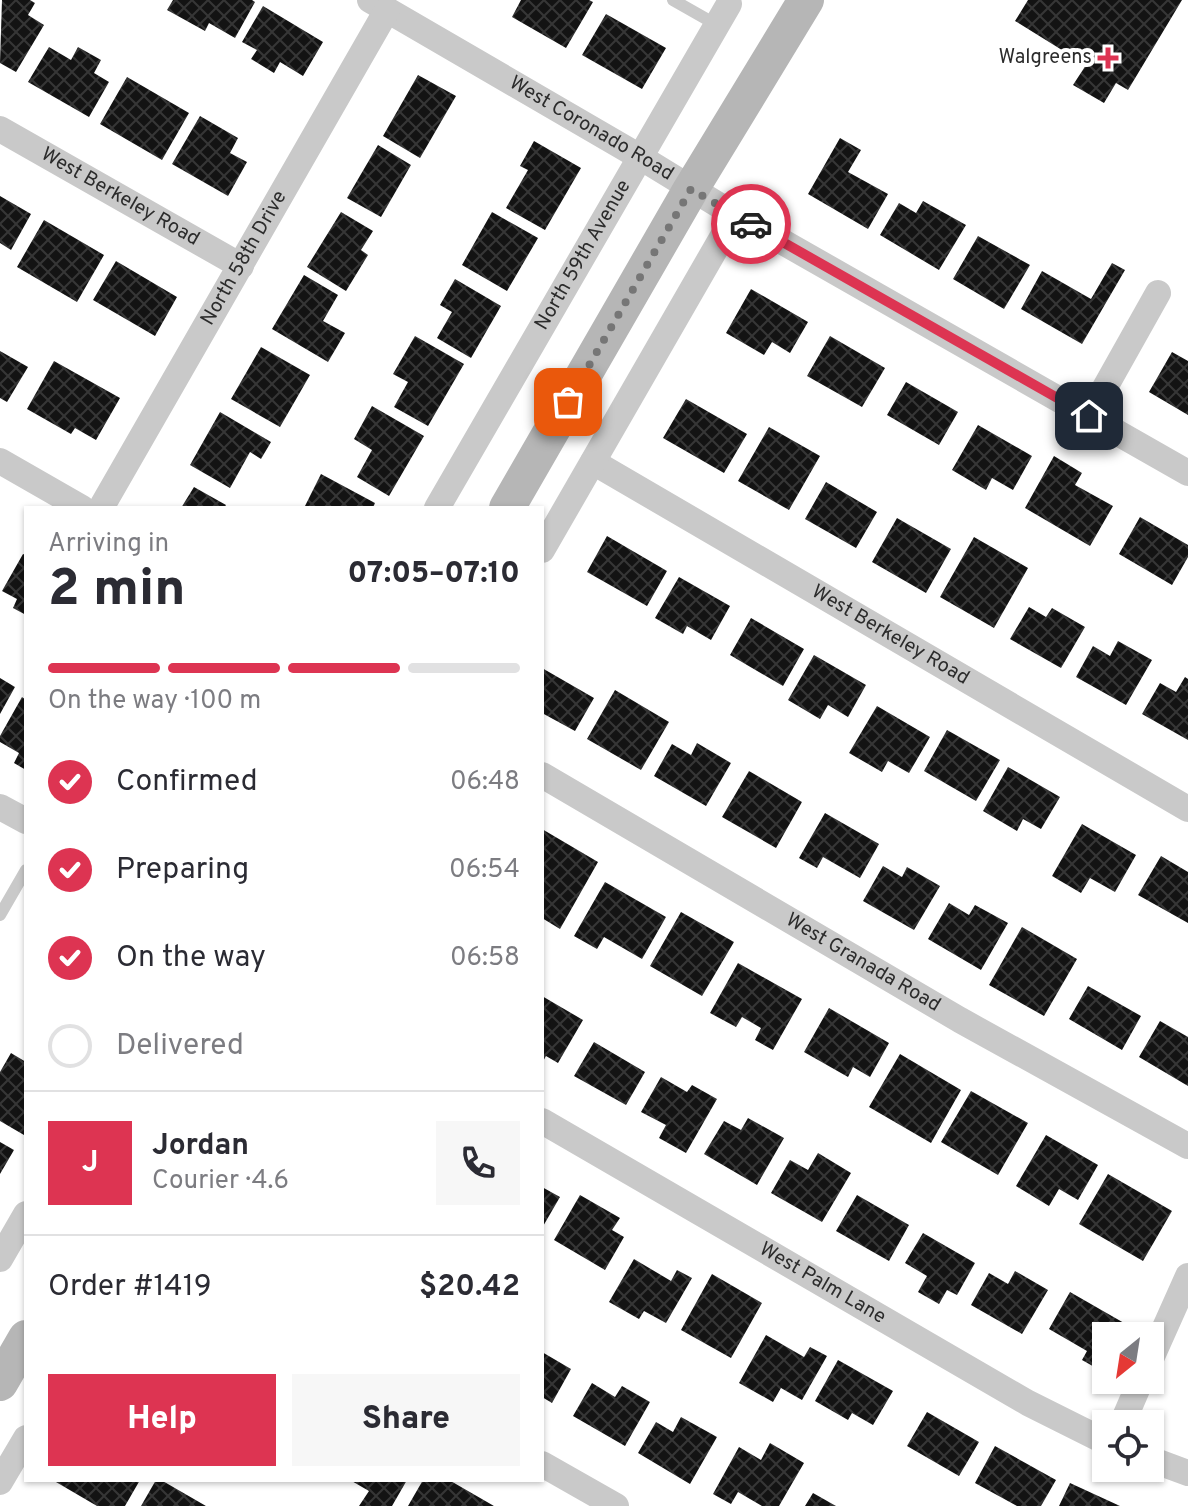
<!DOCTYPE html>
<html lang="en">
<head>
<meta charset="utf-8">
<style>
  :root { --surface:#fff; --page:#f7f7f7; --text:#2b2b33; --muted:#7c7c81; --line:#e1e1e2; --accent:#dd3452 }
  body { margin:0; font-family:Overpass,sans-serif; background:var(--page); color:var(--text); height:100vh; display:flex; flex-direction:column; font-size:30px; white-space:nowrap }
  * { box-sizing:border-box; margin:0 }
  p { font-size:26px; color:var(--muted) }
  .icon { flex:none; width:44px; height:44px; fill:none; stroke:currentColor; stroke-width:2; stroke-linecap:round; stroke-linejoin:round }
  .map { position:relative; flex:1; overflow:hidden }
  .drawer { position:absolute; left:24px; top:506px; width:520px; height:976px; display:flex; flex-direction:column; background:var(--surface); border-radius:0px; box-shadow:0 2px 6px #0004 }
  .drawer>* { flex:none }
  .needle { width:52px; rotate:210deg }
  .fabs { position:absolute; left:1092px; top:1322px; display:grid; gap:16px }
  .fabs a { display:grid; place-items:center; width:72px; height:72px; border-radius:0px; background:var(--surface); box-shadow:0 2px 6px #0004; font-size:40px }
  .pin { position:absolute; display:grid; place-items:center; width:68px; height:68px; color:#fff; margin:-34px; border-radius:16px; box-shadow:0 4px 12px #0006 }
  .courier { position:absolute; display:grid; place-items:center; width:80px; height:80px; margin:-40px; border:6px solid #dd3452; border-radius:50%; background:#fff; color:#222; box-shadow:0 2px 10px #0007 }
  .head em { font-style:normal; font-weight:800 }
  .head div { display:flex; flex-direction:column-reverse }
  .head { display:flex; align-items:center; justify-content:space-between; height:136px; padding:0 24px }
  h1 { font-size:52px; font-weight:800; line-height:60px }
  .bar { display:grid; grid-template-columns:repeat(4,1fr); gap:12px 8px; align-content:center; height:96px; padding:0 24px }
  .bar i { height:10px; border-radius:6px; background:var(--line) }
  .bar .selected { background:var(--accent) }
  .bar p { grid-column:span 4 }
  .line { display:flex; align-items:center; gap:20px; padding:0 24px; border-top:2px solid var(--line) }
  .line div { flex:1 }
  .round { display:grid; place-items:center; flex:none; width:84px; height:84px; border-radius:0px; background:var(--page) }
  ol { padding:0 24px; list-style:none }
  li { display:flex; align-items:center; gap:24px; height:88px }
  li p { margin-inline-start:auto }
  li .icon { padding:8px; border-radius:50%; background:var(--accent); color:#fff; stroke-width:4 }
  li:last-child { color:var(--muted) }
  li i { width:44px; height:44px; border:4px solid var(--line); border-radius:50% }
  .primary-button { display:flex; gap:16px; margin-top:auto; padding:16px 24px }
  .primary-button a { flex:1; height:92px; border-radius:0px; background:var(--accent); color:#fff; font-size:32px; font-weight:800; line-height:92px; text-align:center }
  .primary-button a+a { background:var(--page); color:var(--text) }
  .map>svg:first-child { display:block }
</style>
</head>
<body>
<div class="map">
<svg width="1188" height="1506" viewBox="0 0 1188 1506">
  <defs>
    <pattern id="building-cross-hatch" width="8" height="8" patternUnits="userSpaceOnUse" patternTransform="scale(2)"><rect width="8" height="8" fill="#131313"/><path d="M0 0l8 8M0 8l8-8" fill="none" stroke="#363636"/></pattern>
  </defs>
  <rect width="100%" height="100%" fill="#fff"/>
  <!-- building -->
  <path fill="url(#building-cross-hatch)" d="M2,0H30L35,3L28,15L44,25L16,72L0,63Z
    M173,0H252L255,2L235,38L209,23L205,31L167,10Z
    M521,0H589L593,2L566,48L512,17Z
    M1028,0H1182L1128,90L1116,83L1104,103L1073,85L1086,65L1015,21Z
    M263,6L323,42L303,76L280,62L274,73L251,59L257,50L242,42Z
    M606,14L666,48L642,89L582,55Z
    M49,47L71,60L78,47L101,60L94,73L109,82L89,117L28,82Z
    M418,75L456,96L420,158L383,136Z
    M127,77L189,113L162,160L100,124Z
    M200,116L238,138L230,153L247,162L228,196L172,164Z
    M840,138L861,150L848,172L888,194L868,229L808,194Z
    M534,141L581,168L545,230L506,208L528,170L520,166Z
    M378,145L411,165L381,217L347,198Z
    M0,196L31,214L11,250L0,243Z
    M923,201L966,225L939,270L880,235L899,203L916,213Z
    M341,212L373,231L361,250L368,255L346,291L307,267Z
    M492,212L538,238L507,291L462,265Z
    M44,220L104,255L77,302L17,267Z
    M978,236L1030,265L1004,309L953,279Z
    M116,261L177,297L155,336L93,300Z
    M1112,263L1125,270L1082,344L1021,309L1042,271L1091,299Z
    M304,275L338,295L323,321L345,333L328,362L272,329Z
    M455,279L501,306L471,358L437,338L452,312L440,305Z
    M751,289L808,322L790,353L772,342L764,355L726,333Z
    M415,336L464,364L428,426L394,407L408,382L393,374Z
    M830,336L885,368L862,407L807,376Z
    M261,347L310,375L280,427L231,399Z
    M0,351L28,367L7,402L0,398Z
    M1172,352L1188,361V415L1149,392Z
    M54,361L120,398L96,440L75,428L71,434L27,409Z
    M906,382L958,412L939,445L887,415Z
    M686,399L747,434L724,473L663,438Z
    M372,406L424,436L389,496L357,477L372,450L354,439Z
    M220,412L271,442L261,459L250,452L230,488L190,465Z
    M978,425L1032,456L1013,490L992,478L986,490L952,470Z
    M769,427L820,456L789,510L738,481Z
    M1054,456L1082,473L1075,485L1113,506L1090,546L1025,508Z
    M321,474L375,503L373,508H304Z
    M826,482L877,512L856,548L805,519Z
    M194,487L226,505L224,508H181Z
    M1140,517L1188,545V557L1172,585L1119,554Z
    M897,518L951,549L926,593L872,562Z
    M607,536L667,571L647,606L587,572Z
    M974,537L1028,568L994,628L940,597Z
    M23,554L26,555V615L13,608L17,599L2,591Z
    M679,577L730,606L711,640L687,626L683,634L655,618Z
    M1029,607L1046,617L1052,608L1085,627L1061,668L1010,639Z
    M751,618L804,649L783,686L730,655Z
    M1118,641L1152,660L1126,705L1076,677L1093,646L1110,656Z
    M814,655L866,685L848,717L828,705L820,719L788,700Z
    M542,668L594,698L575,731L542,713Z
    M1185,677L1188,679V740L1142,714L1160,683L1176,692Z
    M0,678L15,687L0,714Z
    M615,690L669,722L641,770L587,739Z
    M22,697L26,700V770L14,763L19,753L0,742V736Z
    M877,706L930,737L909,773L888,761L882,772L849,753Z
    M947,730L1000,760L976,801L924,771Z
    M697,743L731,763L706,806L654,776L672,744L691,755Z
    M1008,767L1060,797L1041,829L1023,819L1017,831L983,811Z
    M749,771L802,802L776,848L722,817Z
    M825,813L879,844L860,878L823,857L817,868L799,858Z
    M1082,824L1136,855L1115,892L1090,878L1081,893L1052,876Z
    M542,829L598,862L560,929L542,918Z
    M1161,856L1188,872V923L1138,895Z
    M883,866L902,877L907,867L940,886L914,930L863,901Z
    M605,882L666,917L642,959L604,937L597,949L574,936Z
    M949,903L969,915L975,905L1008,923L981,970L928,939Z
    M681,912L734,942L702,996L650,966Z
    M1022,927L1077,959L1044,1016L989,985Z
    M738,963L802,999L773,1050L755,1040L761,1028L742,1017L736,1027L710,1013Z
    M1088,986L1141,1016L1122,1050L1069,1019Z
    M542,996L583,1020L558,1063L546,1056L542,1063Z
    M829,1008L889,1043L870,1077L853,1067L848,1077L804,1052Z
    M1160,1021L1188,1037V1086L1139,1057Z
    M594,1042L645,1072L626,1105L574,1076Z
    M11,1053L26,1062V1131L24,1135L0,1121V1072Z
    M900,1054L961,1090L931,1143L869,1107Z
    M661,1077L687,1092L692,1085L717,1099L686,1153L659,1138L666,1125L641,1112Z
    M971,1091L1028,1123L998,1175L941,1142Z
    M748,1118L784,1138L757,1185L704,1154L724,1121L741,1130Z
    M1046,1135L1098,1165L1078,1200L1059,1189L1049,1206L1016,1186Z
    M0,1142L14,1150L0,1174Z
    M818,1153L851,1173L822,1222L771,1193L790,1160L808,1170Z
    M1108,1174L1172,1211L1143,1261L1079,1224Z
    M542,1187L560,1197L542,1228Z
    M580,1195L620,1218L612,1230L624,1237L605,1270L554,1240Z
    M857,1195L909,1225L889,1261L836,1231Z
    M923,1233L975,1263L957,1295L947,1290L939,1304L918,1292L927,1276L905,1263Z
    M634,1259L671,1281L677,1270L692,1278L666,1323L644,1311L639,1319L609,1302Z
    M1015,1271L1048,1290L1022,1334L971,1305L989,1273L1008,1284Z
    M712,1274L762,1303L731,1358L681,1330Z
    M1070,1292L1124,1323L1117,1336H1106V1355L1098,1369L1082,1360L1087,1351L1049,1329Z
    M766,1335L804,1357L810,1347L827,1356L802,1400L781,1388L773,1402L739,1383Z
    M542,1352L571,1369L552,1403L542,1397Z
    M838,1360L893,1391L873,1425L852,1413L848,1420L815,1401Z
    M592,1383L615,1397L622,1386L650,1402L625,1446L573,1416Z
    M927,1412L979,1442L959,1476L907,1446Z
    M681,1417L717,1437L690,1484L638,1453L656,1422L673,1432Z
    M770,1443L804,1463L779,1506H762L738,1492L731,1504L713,1494L739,1447L761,1460Z
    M995,1446L1056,1480L1041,1506H1017L975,1483Z
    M57,1480H140L125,1506H97L56,1482Z
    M156,1480H161L206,1506H141Z
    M350,1480H407L392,1506H359L369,1491Z
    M423,1480H449L494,1506H408Z
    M1070,1483L1120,1506H1059Z
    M813,1493L836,1506H805Z"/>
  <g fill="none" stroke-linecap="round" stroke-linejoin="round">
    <!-- lane -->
    <path stroke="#c9c9c9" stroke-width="12" d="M673,0L717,25
      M0,915L26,870"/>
    <!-- street -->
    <g stroke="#c9c9c9" stroke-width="26">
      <path id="s1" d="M370,0L640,157L725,209L1188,473"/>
      <path id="s2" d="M0,129L241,266"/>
      <path d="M1089,416L1158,293"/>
      <path d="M0,461L82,508"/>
      <path id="s3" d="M593,462L1188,809"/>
      <path id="s4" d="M101,508L387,10"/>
      <path id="s5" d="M437,508L729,4"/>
      <path d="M542,550L735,215"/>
      <path id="s6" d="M542,775L960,1020L1188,1146"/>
      <path d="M0,807L26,821"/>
      <path id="s7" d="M542,1121L1028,1403L1106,1442"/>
      <path d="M0,1259L26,1214"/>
      <path d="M1150,1361L1188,1276"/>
      <path d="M1122,1424L1141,1380"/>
      <path d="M1150,1459L1188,1473"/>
      <path d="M542,1464L616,1506"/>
      <path d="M0,1482L26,1438"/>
    </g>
    <!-- secondary -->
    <path stroke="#b6b6b6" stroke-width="36" d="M507,508L691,189L806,0
      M0,1383L26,1338"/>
  </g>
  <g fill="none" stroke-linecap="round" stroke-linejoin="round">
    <!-- done -->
    <path stroke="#767676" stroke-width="8" stroke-dasharray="0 14.4" d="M568,402L691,189L751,224"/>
    <!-- route -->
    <path stroke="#dd3452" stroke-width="10" d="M751,224L1089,416"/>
  </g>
  <!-- markers -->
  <path fill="#dd3452" stroke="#fff" stroke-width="3" d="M1104 46h8v8h8v8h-8v8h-8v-8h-8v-8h8z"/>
  <g text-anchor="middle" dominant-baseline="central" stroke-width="8" stroke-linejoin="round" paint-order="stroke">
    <!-- poi labels -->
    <g font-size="20" fill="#2c2c2c" stroke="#fff" text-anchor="end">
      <text x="1092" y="58">Walgreens</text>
    </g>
    <!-- street labels -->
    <g font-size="20" fill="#2c2c2c" stroke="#fff">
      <text stroke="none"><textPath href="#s1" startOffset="256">West Coronado Road</textPath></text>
      <text stroke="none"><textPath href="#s2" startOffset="138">West Berkeley Road</textPath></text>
      <text stroke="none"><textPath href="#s5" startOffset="292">North 59th Avenue</textPath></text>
      <text stroke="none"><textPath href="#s4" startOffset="288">North 58th Drive</textPath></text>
      <text stroke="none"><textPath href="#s3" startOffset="344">West Berkeley Road</textPath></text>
      <text stroke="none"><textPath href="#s6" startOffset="372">West Granada Road</textPath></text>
      <text stroke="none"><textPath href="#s7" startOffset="324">West Palm Lane</textPath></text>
    </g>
  </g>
</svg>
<div class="fabs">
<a><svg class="needle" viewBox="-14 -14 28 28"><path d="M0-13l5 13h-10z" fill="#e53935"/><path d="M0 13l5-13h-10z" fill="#7c7c81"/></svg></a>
<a><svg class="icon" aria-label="locate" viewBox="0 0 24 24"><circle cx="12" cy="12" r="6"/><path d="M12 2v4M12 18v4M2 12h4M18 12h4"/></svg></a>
</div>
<div class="pin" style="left:568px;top:402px;background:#ea580c"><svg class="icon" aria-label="bag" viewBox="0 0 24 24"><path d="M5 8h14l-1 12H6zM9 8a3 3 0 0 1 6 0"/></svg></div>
<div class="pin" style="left:1089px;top:416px;background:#1f2937"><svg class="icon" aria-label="home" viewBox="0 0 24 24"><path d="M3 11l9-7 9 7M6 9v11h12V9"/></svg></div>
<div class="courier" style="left:751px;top:224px"><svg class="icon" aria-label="car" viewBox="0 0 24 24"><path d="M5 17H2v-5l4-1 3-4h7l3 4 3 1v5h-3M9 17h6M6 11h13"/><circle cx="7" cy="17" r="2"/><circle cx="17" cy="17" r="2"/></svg></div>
<section class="drawer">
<div class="head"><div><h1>2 min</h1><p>Arriving in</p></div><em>07:05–07:10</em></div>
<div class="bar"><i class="selected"></i><i class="selected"></i><i class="selected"></i><i></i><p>On the way · 100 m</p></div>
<ol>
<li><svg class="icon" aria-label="check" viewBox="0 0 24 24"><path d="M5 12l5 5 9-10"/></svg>Confirmed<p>06:48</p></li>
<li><svg class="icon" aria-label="check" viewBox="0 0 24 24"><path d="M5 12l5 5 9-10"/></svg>Preparing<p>06:54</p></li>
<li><svg class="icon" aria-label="check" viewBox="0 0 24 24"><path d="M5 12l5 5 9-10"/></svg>On the way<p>06:58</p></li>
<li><i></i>Delivered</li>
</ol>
<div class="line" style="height:144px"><b class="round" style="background:var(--accent);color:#fff">J</b><div><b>Jordan</b><p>Courier · 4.6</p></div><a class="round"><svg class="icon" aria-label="phone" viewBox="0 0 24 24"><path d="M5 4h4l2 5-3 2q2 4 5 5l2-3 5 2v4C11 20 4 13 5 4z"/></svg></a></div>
<div class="line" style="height:104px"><div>Order #1419</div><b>$20.42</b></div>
<div class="primary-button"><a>Help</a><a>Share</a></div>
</section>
</div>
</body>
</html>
